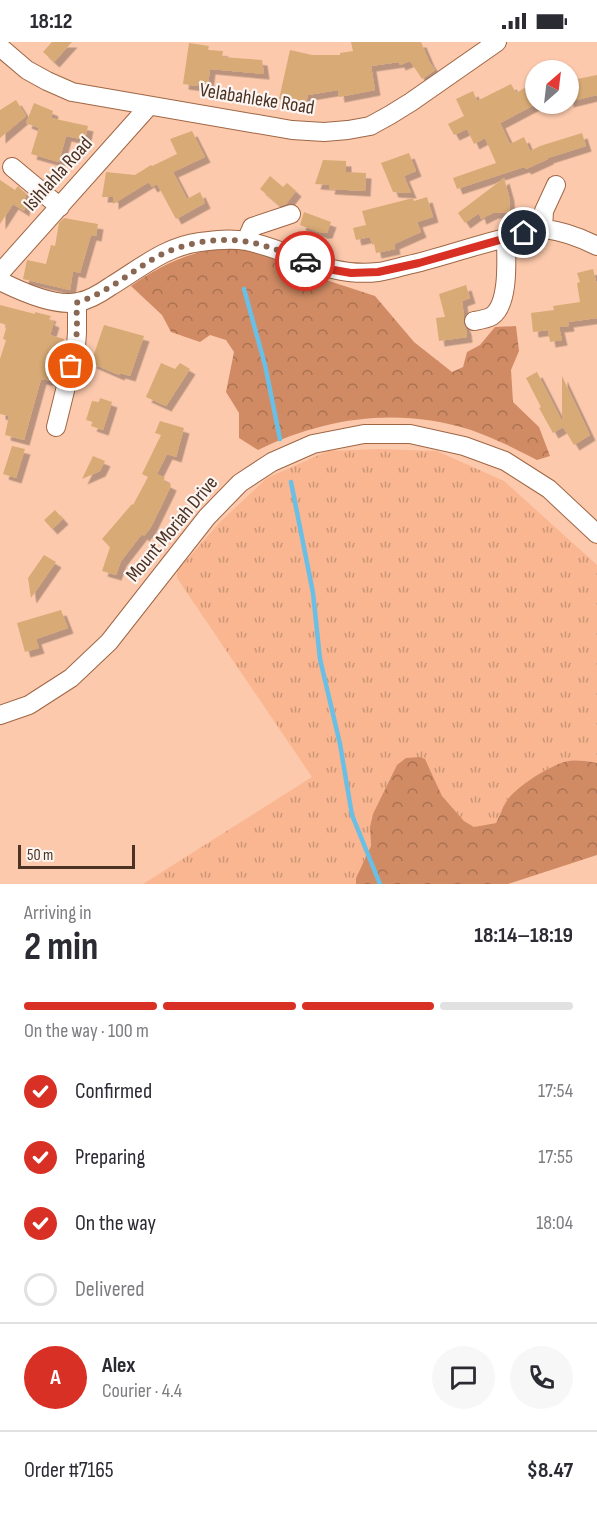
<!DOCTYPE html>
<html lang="en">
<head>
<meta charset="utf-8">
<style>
  :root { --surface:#fff; --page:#f7f7f7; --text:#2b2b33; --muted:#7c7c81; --line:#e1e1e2; --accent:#d93025 }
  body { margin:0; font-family:"Sofia Sans Condensed",sans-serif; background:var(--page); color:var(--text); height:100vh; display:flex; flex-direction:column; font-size:22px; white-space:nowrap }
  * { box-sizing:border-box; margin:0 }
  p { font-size:20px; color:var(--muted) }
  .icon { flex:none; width:33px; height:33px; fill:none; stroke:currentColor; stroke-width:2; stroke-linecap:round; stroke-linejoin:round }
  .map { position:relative; height:842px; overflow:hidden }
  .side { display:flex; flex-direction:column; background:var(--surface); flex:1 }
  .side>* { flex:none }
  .needle { width:39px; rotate:28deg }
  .tools { position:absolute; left:525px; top:18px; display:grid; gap:12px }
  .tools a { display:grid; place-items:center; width:54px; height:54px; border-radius:50%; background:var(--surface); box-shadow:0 2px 4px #0004; font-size:30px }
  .scale { position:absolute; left:18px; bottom:15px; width:117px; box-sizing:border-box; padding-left:6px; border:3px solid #4b3223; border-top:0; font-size:16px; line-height:21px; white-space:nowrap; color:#4b3223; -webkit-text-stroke:4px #fcf5f1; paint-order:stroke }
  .pin { position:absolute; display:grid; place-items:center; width:51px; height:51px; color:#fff; margin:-26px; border:3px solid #fff; border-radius:50%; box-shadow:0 2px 6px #0007 }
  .courier { position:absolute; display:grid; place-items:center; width:60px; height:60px; margin:-30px; border:4px solid #d93025; border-radius:50%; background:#fff; color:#222; box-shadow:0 2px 8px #0007 }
  .head em { font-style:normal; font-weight:700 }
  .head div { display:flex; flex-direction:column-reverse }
  .head { display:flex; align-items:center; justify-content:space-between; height:102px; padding:0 24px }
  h1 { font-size:39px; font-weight:700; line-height:45px }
  .bar { display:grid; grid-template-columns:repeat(4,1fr); gap:9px 6px; align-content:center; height:72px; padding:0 24px }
  .bar i { height:8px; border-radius:4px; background:var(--line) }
  .bar .current { background:var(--accent) }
  .bar p { grid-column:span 4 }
  .line { display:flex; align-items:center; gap:15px; padding:0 24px; border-top:2px solid var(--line) }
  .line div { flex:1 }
  .round { display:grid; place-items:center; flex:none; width:63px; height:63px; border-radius:32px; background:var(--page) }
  ol { padding:0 24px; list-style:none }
  li { display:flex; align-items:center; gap:18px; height:66px }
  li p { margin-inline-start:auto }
  li .icon { padding:6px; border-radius:50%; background:var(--accent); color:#fff; stroke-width:4 }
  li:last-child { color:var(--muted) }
  li i { width:33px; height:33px; border:3px solid var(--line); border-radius:50% }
  .status { display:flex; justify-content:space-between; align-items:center; height:42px; padding:0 30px; background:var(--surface); direction:ltr }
  .status svg { height:16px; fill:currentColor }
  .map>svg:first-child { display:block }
</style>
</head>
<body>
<div class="status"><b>18:12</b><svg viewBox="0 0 49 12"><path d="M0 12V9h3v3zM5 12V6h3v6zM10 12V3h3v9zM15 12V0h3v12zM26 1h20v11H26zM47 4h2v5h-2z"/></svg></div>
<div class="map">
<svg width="597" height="842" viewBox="0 0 597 842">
  <defs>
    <pattern id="grass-tufts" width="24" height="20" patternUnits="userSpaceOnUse" patternTransform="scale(1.5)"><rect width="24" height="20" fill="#f9b691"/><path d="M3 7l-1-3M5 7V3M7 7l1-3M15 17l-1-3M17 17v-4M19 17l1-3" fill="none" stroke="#cc9576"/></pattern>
    <pattern id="forest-crowns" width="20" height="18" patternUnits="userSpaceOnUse" patternTransform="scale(1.5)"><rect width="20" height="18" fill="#d08b64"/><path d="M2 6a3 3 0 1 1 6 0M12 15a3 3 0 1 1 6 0" fill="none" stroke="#ab7252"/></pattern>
    <filter id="shadow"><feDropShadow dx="5.5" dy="5.5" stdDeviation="0" flood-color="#0004"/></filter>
  </defs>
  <rect width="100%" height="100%" fill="#fcc9ac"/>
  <!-- grass -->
  <path fill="url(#grass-tufts)" d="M381,407L437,409L504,439L597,523V721C586,719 575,717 564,720C548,725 515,745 506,760C502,766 500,774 496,781L474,785L464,779L442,754L425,717L370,785L371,804L356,836V842H143L312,735L177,536V529L220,480L267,436L328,409Z"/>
  <!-- forest -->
  <path fill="url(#forest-crowns)" d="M244,205L320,236L375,254L414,300L452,330L463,325L467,310L480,303L495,285L516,284L519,309L511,328L513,360L539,385L550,414L537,418C516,407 494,396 471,388C398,365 326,375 258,408L239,396V371L226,350L234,310L226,298L210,293L200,300L171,290L162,273L131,244C153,228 178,215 205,209C217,206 231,206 244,205Z
    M420,715L425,717L442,754L464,779L474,785L496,781C500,774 502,766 506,760C515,745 548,725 564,720C575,717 586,719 597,721V813L508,842H356V836L371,804L370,785L373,772L397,723L406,716Z"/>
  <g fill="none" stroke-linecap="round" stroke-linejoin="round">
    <!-- stream -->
    <path stroke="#6abfe6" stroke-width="4.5" d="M244,247L265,323L280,397
      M291,440L313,551L320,617L340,702L352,773L380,842"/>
  </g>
  <!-- building -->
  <path fill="#d8aa75" filter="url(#shadow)" d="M52,0H72L54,20L43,10Z
    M351,0H421L429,19L435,28L422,37L410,19L400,23L399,20L371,24L375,48L339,55L338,48L308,53L305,65L279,57L290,8L312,13H340V11L353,9Z
    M189,1L209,4L208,8L223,9L222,15L262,18L264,32L210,27L208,42L198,41V44L183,42Z
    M597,33V53L568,60V39Z
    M511,42L516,51L528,44L530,49L536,46V62L500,81L510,102L524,95L530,109L540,104L582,91L586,104L548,116V117L526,127L524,125L457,147L453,136L496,121L485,96L474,102L467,87L454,93L448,82L464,74L456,57L473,49L477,59Z
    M16,58L26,74L0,96V68Z
    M34,61L53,69L51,76L88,84L85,98L66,94L59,120L31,112L39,86L26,81Z
    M192,89L205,115L173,130L187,157L200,150L205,161L176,177L157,142L152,145L149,140L113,162V155H102L106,130L135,133L151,123L152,124L177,112L170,97Z
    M409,111L416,129L404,134L411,151L393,150L381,121Z
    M323,118L346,119V130L366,131L365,149L329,147L330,143L315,142Z
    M270,134L283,145L287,141L296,149L286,162L280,164L260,147Z
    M504,136L509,154L510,170L493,171L481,177L479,171L465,181L458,171Z
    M0,138L15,148L18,144L26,152L24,169L13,162L0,182Z
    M427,155L433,175L417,180L421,190L394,202L395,207L376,211L374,202L372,203L370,195L356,198L353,186L366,183L362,169L413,156L414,159Z
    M304,170L331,180L327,191H322L300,183Z
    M64,176L98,182L96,194L91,193L80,231L73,229L70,248L23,237L27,218L46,222L51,203L55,204L59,181Z
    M593,227L597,243V276L568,280L569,284L559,285L562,298L550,300L548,288L533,290L531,271L554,268L553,264L580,260L577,241L580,240L577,231Z
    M466,243L470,256L462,259L464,274L463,280L466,287L467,295L439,299L436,276L445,275L439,252Z
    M0,263L35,272V270L51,274L49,278L54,280L50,293L64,297L56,328L53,327L51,339L41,337L24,398L5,393L9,374L0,372V317L6,298L3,297L7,283L0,281Z
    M104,283L144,294L130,334L120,331L119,333L91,321Z
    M161,321L175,327L180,321L190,327L166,364L146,355Z
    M537,330L562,379V334L590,393L574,403L563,385L553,391L539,366L541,365L526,336Z
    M100,356L112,360L103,388L91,384L93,380L86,378L92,359L99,360Z
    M160,379L184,386L176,415L167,412L157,432L165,436L163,439L171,443L170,446L151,485L144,494L142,492L121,519L116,533L102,529L110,505L102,497L132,462L133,463L148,435L142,432L161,393L155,391Z
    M12,404L25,407L16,436L3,432Z
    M93,414L105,419L100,429L82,437Z
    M55,468L63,477L52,487L44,478Z
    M44,513L56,520L31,556L28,536Z
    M61,568L68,586L36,597L39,606L25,610L17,581Z"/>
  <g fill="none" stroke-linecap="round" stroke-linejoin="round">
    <!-- minor casing -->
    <g stroke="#9f6644" stroke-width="20">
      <path id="minor" d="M0,5L27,28L47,39L72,50L292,88L324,90L348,88L370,84L390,73L411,60L497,0
        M12,125L60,165
        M543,187L544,169L556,143
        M246,199L252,185L291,172
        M0,231L149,64
        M0,239C20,249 56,265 78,260C90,258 101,251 111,244C139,227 166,204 200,200C215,198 231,196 246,199C292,208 327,236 378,230C386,229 396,226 404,224C441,216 477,202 514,194C524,191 536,186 545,187C563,189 581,196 597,204
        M474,279C480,278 487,277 492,274C510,261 506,215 506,196
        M56,385L76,304L77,291V261
        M0,673L29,663L71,636L109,600L207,475L240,441L272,420L313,402L364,392H410L464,404L505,419L549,447L597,492"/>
    </g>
    <!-- minor -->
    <use href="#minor" stroke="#fff" stroke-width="18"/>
  </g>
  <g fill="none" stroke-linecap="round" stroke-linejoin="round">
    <!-- done -->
    <path stroke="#896753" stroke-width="6" stroke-dasharray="0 10.8" d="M71,324C77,302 78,284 76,261C105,252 128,232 153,217C179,202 213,195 243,199C265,202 285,211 305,219"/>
    <!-- route -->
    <path stroke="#d93025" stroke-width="8" d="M305,219L328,227L351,231L378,230L419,221L524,191"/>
  </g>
  <g text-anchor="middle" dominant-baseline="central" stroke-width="4.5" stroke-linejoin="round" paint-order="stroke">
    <!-- street labels -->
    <g font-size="20" fill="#4b3223" stroke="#fcf5f1">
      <text transform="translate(257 57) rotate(9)">Velabahleke Road</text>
      <text transform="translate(58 132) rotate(-48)">Isihlahla Road</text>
      <text transform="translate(172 487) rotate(-50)">Mount Moriah Drive</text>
    </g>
  </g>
</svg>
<div class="tools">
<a><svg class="needle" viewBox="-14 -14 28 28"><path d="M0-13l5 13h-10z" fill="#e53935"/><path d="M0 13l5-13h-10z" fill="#7c7c81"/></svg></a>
</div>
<div class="scale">50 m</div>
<div class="pin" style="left:71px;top:324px;background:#ea580c"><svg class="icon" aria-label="bag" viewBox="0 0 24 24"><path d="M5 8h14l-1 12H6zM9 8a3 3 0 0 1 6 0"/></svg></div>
<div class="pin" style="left:524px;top:191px;background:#1f2937"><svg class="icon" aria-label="home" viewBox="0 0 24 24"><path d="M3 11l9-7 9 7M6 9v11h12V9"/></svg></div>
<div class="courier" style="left:305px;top:219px"><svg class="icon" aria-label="car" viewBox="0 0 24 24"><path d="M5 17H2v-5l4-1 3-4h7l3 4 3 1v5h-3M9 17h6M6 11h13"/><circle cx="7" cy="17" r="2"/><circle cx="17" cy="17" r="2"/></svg></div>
</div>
<section class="side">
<div class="head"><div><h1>2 min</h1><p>Arriving in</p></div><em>18:14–18:19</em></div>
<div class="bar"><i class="current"></i><i class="current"></i><i class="current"></i><i></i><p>On the way · 100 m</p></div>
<ol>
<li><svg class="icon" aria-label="check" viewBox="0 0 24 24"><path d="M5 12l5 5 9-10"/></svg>Confirmed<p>17:54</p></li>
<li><svg class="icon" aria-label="check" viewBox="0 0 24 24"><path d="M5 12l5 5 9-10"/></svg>Preparing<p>17:55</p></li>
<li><svg class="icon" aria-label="check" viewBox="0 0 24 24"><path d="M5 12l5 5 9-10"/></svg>On the way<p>18:04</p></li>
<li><i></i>Delivered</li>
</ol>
<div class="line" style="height:108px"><b class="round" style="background:var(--accent);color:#fff">A</b><div><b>Alex</b><p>Courier · 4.4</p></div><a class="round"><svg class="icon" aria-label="chat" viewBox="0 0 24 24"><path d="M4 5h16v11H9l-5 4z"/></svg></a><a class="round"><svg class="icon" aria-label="phone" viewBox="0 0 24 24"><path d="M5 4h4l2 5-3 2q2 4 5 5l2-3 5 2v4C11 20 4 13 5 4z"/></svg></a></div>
<div class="line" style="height:78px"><div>Order #7165</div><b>$8.47</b></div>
</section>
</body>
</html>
